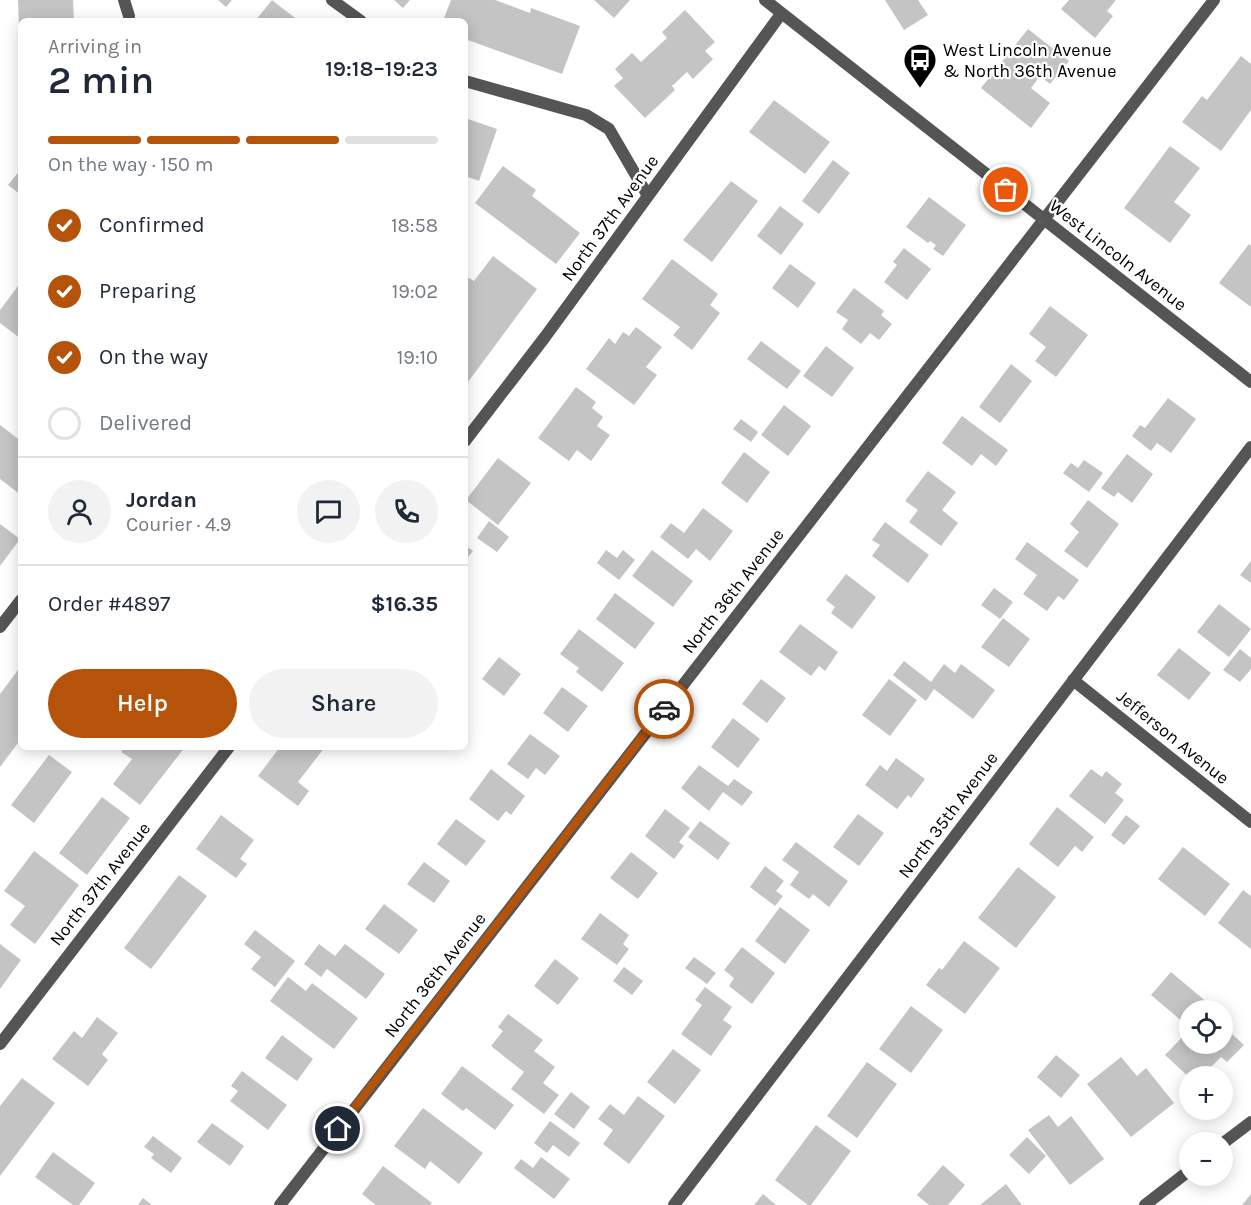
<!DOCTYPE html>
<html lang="en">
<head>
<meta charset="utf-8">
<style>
  :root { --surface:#fff; --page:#f2f2f3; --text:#1f2937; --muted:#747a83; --line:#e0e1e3; --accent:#b45309 }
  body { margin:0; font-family:Karla,sans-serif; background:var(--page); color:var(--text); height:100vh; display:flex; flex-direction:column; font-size:22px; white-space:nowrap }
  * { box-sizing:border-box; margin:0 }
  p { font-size:20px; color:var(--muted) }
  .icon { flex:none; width:33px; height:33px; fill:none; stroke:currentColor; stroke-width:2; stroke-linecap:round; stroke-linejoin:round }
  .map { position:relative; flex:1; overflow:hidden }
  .drawer { position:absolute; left:18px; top:18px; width:450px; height:732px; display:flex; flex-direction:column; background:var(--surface); border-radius:9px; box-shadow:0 3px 15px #0003 }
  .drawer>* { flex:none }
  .buttons { position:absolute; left:1179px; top:1000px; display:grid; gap:12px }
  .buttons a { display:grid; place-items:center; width:54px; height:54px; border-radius:50%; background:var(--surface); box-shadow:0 3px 15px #0003; font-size:30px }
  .pin { position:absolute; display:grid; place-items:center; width:51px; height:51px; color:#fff; margin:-26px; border:3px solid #fff; border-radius:50%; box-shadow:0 2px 6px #0007 }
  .courier { position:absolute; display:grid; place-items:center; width:60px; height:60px; margin:-30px; border:4px solid #b45309; border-radius:50%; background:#fff; color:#222; box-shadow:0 2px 8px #0007 }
  .head em { font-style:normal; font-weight:600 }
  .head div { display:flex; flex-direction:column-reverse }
  .head { display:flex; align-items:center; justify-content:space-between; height:102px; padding:0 30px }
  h1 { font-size:39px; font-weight:600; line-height:45px }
  .bar { display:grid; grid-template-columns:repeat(4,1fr); gap:9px 6px; align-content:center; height:72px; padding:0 30px }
  .bar i { height:8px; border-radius:4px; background:var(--line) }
  .bar .current { background:var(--accent) }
  .bar p { grid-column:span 4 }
  .line { display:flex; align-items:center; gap:15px; padding:0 30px; border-top:2px solid var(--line) }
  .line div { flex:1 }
  .round { display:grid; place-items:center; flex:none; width:63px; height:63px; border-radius:32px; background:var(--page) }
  ol { padding:0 30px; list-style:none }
  li { display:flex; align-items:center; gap:18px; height:66px }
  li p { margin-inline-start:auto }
  li .icon { padding:6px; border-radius:50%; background:var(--accent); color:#fff; stroke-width:4 }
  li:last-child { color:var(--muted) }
  li i { width:33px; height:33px; border:3px solid var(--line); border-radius:50% }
  .button { display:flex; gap:12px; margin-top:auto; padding:12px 30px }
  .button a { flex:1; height:69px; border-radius:36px; background:var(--accent); color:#fff; font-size:24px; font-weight:600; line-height:69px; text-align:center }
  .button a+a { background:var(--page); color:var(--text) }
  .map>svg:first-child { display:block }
</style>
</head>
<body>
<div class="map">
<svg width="1251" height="1205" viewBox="0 0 1251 1205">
  <rect width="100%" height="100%" fill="#fff"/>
  <!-- building -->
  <path fill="#c4c4c4" d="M18,0H73L74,21H21L19,28Z
    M218,0H232L226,7Z
    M272,0L299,21H255Z
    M394,0H410L403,8Z
    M451,0H495L530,13L531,8L580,26L562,74L465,39V21H443Z
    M594,0H630L614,18Z
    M885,0H918L928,15L904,30Z
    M1069,0H1116L1107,11L1113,16L1095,38L1061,9Z
    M685,10L715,42L705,51L713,59L693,79L687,72L672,86L675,90L645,118L614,86L623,78L615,69L632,53L641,62L667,38L662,32Z
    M1028,29L1069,61L1050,84L1040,76L1031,88L1050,103L1031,128L981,88Z
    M1241,56L1251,64V110L1221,151L1182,122L1202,96L1207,100Z
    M774,100L830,142L805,174L749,132Z
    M465,118L497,129L479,181L465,176Z
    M1170,146L1200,168L1174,202L1191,215L1170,243L1124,208Z
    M833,160L850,173L819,214L802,201Z
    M503,166L536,190L532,196L580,233L556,264L475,203Z
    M21,169V195L8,185Z
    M731,181L758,201L712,262L683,240Z
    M929,197L966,225L943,256L933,249L936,245L930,241L928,243L906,227Z
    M780,206L804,224L781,255L757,236Z
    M1249,244L1251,246V307L1219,283Z
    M904,248L931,269L907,300L884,282L897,265L893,262Z
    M493,256L537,289L465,386V280L467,277L474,281Z
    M672,259L718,294L710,305L720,313L692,350L673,335L680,327L642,299Z
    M790,264L816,283L798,308L772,288Z
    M21,282V339L0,323V310Z
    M854,288L884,311L881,315L892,324L879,340L870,333L861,344L842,329L848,320L836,312Z
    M1050,306L1088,335L1056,377L1035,361L1046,347L1029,334Z
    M636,327L662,347L646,367L657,375L634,405L586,369L609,338L615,344L623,332L629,336Z
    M761,341L801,371L787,389L747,359Z
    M826,346L854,368L832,397L803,376Z
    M1011,364L1032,381L1000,423L979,407Z
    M576,387L596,402L592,408L603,417L597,426L610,435L591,461L577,450L569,461L538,438Z
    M1168,398L1196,419L1171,453L1157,443L1151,451L1132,436L1140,425L1145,428Z
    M784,405L811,426L788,456L761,435Z
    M962,416L1008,450L996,466L981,454L972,466L942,443Z
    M741,419L758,432L751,442L733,429Z
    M0,425L21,441V495L0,479Z
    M744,452L770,472L747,503L721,483Z
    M1127,454L1153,474L1132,503L1118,492L1114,497L1101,488Z
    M498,458L531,483L498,525L466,500Z
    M1084,460L1103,473L1089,492L1063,473L1071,463L1078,468Z
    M928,471L956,492L942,510L958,523L941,546L909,522L918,510L905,501Z
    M1088,500L1119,524L1087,568L1064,551L1079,532L1070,524Z
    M703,508L733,531L710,561L696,549L688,559L660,537L671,523L684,533Z
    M489,521L509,537L497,552L477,538Z
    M885,522L929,555L908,583L872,556L880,545L872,540Z
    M0,524L20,539L0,566Z
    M1027,542L1079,580L1064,600L1058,596L1047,611L1023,594L1037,575L1015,559Z
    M465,545L473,551L465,561Z
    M606,550L617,558L623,550L635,560L619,580L597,563Z
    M652,550L693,581L673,607L632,576Z
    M1251,561V583L1240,575Z
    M846,574L876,597L852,629L831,613L835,607L826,600Z
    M994,588L1013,602L1000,619L981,605Z
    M615,593L655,623L635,649L596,619Z
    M1219,604L1251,629L1229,657L1197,632Z
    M1003,618L1030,639L1009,667L981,647Z
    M800,624L838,652L825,671L819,666L811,676L779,652Z
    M579,629L624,663L602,692L576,672L579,668L560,654Z
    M1179,648L1211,673L1189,700L1157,675Z
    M1240,649L1251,658V669L1240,682L1223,670Z
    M499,657L521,674L504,696L482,679Z
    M904,661L931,682L944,664L955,673L961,664L995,690L973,719L934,689L926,701L893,675Z
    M21,666V739L0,767V694Z
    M761,679L786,698L767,723L742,704Z
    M889,679L917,700L890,736L862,715Z
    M562,687L588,706L568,732L543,713Z
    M733,718L760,739L738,768L711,747Z
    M530,734L560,756L545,775L536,768L528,779L507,764Z
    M125,747H185L140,805L113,784L132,759L121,752Z
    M280,747H325L298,782L309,791L298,806L258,776Z
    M49,755L72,772L34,823L11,805Z
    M896,758L925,779L911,798L908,795L897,809L865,785L880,765L887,771Z
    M699,765L728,786L734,779L753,792L742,806L723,792L709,811L681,788Z
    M491,769L525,796L511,815L506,811L498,821L469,799Z
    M1091,769L1102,777L1106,771L1122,784L1115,793L1124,800L1105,824L1069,796Z
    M102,797L130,818L87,875L59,853Z
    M1057,807L1094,837L1082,852L1075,846L1058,867L1029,844Z
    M665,809L690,828L679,842L684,846L674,859L645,836Z
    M858,814L884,833L859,866L833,847Z
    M221,815L254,840L240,859L247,864L236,878L196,849Z
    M1126,815L1140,826L1124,845L1111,835Z
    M456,819L486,841L466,866L437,844Z
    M700,821L730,843L718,860L688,837Z
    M796,842L848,881L829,907L813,894L809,899L790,885L799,872L782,860Z
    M1183,847L1230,884L1205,916L1158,879Z
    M34,851L79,885L35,944L10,925L25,906L4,891Z
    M631,852L658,873L638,899L610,878Z
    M424,862L450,881L434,903L407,884Z
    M765,866L784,881L776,891L783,896L775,906L750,887Z
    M1018,867L1056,897L1016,948L978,918Z
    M179,875L207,896L151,969L124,948Z
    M1243,890L1251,896V949L1218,923Z
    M384,904L418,930L399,954L365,929Z
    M780,907L810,930L785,964L755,941Z
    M600,913L629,935L623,944L629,949L617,965L581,939Z
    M255,930L295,961L275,987L251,969L261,957L244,944Z
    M964,941L1000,968L965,1014L926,985L939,968L942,970Z
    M0,944L21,960L0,989Z
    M319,944L335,956L345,944L385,974L366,999L327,969L321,977L304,964Z
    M742,947L775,973L752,1004L729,986L734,978L724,970Z
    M694,957L716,973L707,984L685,968Z
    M555,959L579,978L558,1005L534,986Z
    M624,967L643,981L632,995L613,981Z
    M1171,972L1209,1004L1203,1011H1190V1028L1151,995Z
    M288,977L306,991L312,983L358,1018L334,1049L270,1001Z
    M705,987L732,1007L723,1020L732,1026L711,1056L681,1034L702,1005L695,1000Z
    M911,1006L943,1030L911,1073L879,1049Z
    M508,1014L543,1040L534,1051L555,1067L543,1083L559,1095L544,1114L511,1089L524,1072L491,1046L503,1031L498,1027Z
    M97,1017L118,1033L102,1054L108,1060L88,1086L52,1059L74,1031L82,1038Z
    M1222,1025L1244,1045L1227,1062L1221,1057L1201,1077H1189L1165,1055L1190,1029V1044H1222Z
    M282,1035L313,1059L297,1081L265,1058Z
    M673,1049L701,1070L675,1104L647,1082Z
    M1056,1055L1080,1075L1061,1098L1037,1077Z
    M1121,1057L1137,1076L1146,1068L1174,1103L1131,1137L1087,1084Z
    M867,1062L897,1084L857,1138L827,1116Z
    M462,1066L514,1105L495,1130L466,1108L463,1111L441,1094Z
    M242,1071L287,1105L268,1130L230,1101L238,1091L231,1086Z
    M22,1078L55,1103L0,1176V1106Z
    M571,1092L590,1107L574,1129L554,1114Z
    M638,1096L665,1116L629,1164L603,1144L613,1130L598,1119L610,1104L624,1115Z
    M423,1108L483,1153L459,1184L430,1161L425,1169L394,1146Z
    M1049,1115L1058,1127L1071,1116L1104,1159L1070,1185L1028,1130Z
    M550,1121L580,1143L569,1157L553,1145L547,1153L534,1143Z
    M212,1123L244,1146L230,1166L197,1142Z
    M816,1125L851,1151L811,1205H808L775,1180Z
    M153,1136L182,1158L171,1173L151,1158L154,1154L144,1147Z
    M1027,1137L1046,1156L1029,1174L1009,1155Z
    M53,1152L95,1183L79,1205H73L35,1177Z
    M541,1157L570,1179L554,1199L514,1168L521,1159L533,1168Z
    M943,1165L965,1185L948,1205H929L917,1195Z
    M383,1166L432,1203L430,1205H376L362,1194Z
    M1006,1184L1022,1205H980Z
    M763,1194L776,1205H754Z
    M1251,1194V1205H1242Z
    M143,1198L152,1205H138Z"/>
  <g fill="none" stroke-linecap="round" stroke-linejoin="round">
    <!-- minor -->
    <path stroke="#555" stroke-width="12" d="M124,0L129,16
      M332,0L361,21
      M465,81L586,115L609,129L648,196
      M465,441L545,337L781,14
      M0,627L21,600
      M1073,680L1251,822
      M0,1044L229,747
      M1222,1144L1251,1122
      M280,1205L1214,0
      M674,1205L1251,447
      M1145,1205L1190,1170"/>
    <!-- tertiary -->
    <path stroke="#555" stroke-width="12" d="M765,0L1251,382"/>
  </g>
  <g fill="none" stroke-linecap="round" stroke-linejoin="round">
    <!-- done -->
    <path stroke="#595959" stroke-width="6" stroke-dasharray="0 10.8" d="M664,709L1044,219L1006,190"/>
    <!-- route -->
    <path stroke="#b45309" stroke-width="8" d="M338,1129L664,709"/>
  </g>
  <!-- icons -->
  <defs>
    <g id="bus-pin" transform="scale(1.725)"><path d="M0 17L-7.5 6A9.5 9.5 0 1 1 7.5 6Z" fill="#000" stroke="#fff"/><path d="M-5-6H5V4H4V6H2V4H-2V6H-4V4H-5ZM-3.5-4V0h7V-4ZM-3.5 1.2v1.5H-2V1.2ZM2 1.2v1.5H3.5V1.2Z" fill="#fff"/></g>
  </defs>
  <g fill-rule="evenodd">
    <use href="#bus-pin" x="920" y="60"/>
  </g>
  <g text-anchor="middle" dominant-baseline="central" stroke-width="4.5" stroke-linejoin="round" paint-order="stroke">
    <!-- poi labels -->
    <g font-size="18" fill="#000" stroke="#fff" text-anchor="start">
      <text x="943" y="50">West Lincoln Avenue<tspan x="943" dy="21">&amp; North 36th Avenue</tspan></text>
    </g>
    <!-- street labels -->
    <g font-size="18" fill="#000" stroke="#fff">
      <text transform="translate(610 218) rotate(-54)">North 37th Avenue</text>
      <text transform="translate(1118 255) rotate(38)">West Lincoln Avenue</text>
      <text transform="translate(733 591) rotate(-52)">North 36th Avenue</text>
      <text transform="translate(1173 737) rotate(39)">Jefferson Avenue</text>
      <text transform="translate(948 815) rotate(-53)">North 35th Avenue</text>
      <text transform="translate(100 884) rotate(-52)">North 37th Avenue</text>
      <text transform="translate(435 975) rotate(-52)">North 36th Avenue</text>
    </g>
  </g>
</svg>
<div class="buttons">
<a><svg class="icon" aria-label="locate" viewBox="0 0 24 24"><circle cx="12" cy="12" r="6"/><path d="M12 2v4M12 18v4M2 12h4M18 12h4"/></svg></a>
<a>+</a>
<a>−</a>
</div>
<div class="pin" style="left:1006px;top:190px;background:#ea580c"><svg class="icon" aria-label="bag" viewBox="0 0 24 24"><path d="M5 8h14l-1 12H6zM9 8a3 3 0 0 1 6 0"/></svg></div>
<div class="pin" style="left:338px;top:1129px;background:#1f2937"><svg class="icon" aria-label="home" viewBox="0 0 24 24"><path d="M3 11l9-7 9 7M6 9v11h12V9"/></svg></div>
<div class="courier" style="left:664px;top:709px"><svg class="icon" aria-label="car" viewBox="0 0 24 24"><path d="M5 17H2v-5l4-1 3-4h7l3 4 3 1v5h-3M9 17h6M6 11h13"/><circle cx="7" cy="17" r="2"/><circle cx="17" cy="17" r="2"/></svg></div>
<section class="drawer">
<div class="head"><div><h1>2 min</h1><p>Arriving in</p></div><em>19:18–19:23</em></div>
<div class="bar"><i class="current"></i><i class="current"></i><i class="current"></i><i></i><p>On the way · 150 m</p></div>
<ol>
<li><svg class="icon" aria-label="check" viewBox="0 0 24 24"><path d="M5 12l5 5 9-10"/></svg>Confirmed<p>18:58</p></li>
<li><svg class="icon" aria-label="check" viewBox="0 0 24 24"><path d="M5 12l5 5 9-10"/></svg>Preparing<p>19:02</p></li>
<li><svg class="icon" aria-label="check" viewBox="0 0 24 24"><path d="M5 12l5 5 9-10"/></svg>On the way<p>19:10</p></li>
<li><i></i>Delivered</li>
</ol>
<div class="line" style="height:108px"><a class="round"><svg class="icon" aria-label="person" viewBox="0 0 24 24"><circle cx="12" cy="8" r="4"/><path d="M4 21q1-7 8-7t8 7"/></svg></a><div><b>Jordan</b><p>Courier · 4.9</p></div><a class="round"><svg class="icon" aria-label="chat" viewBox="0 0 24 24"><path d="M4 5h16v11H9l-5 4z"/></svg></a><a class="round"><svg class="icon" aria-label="phone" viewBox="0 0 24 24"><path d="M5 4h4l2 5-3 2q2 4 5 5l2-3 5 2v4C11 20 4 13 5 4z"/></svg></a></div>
<div class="line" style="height:78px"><div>Order #4897</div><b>$16.35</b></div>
<div class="button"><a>Help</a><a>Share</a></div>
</section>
</div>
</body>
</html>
